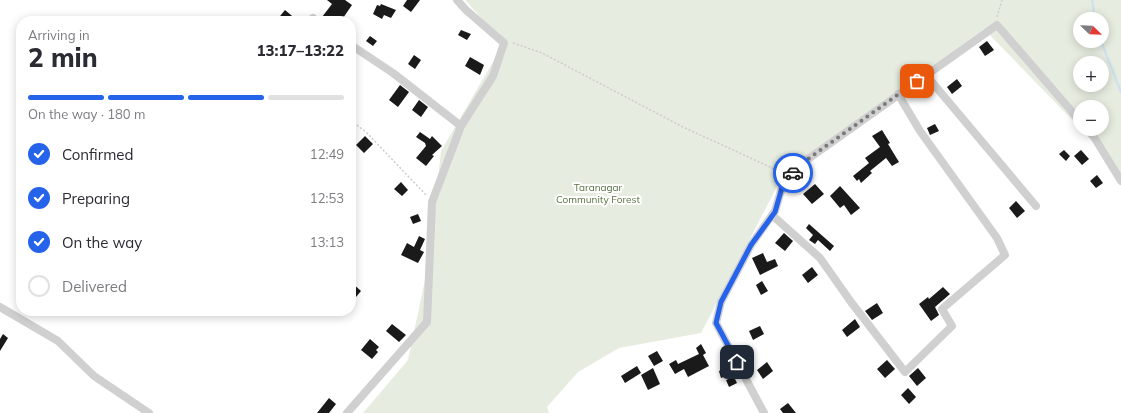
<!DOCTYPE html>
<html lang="en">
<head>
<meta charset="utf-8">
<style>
  :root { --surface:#fff; --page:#f2f2f3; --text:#2b2b33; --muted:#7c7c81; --line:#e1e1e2; --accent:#2563eb }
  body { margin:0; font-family:Mulish,sans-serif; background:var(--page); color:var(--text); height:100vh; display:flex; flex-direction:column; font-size:15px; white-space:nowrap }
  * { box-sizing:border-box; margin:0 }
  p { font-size:13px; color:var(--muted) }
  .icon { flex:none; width:22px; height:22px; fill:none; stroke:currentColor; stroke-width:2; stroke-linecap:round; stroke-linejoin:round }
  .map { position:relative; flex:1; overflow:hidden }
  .panel { position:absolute; left:16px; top:16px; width:340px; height:300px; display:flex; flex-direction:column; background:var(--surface); border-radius:16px; box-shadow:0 2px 10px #0003 }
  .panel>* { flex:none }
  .needle { width:26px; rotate:113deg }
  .controls { position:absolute; left:1073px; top:12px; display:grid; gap:8px }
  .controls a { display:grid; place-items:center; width:36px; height:36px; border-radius:50%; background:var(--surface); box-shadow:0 2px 10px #0003; font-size:20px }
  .pin { position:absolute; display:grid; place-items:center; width:34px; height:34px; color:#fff; margin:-17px; border-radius:8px; box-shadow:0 2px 6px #0006 }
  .courier { position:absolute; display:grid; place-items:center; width:40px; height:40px; margin:-20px; border:3px solid #2563eb; border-radius:50%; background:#fff; color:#222; box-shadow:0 1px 5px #0007 }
  .overview em { font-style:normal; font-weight:800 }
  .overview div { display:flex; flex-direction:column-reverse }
  .overview { display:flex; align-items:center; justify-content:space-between; height:68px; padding:0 12px }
  h1 { font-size:26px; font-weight:800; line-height:30px }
  .bar { display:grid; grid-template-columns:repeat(4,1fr); gap:6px 4px; align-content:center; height:48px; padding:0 12px }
  .bar i { height:5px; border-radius:3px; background:var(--line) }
  .bar .current { background:var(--accent) }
  .bar p { grid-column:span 4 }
  ol { padding:0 12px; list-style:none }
  li { display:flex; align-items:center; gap:12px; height:44px }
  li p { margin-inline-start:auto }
  li .icon { padding:4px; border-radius:50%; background:var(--accent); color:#fff; stroke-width:4 }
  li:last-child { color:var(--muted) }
  li i { width:22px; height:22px; border:2px solid var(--line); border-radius:50% }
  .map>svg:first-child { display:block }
</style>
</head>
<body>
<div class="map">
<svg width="1121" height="413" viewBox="0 0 1121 413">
  <rect width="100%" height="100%" fill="#fff"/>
  <!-- green -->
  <path fill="#e6ecdf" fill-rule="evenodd" d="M465,0H1121V181L1110,159L1081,129H1102V107H1080V128L984,29L783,175L701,333L619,348L578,372L547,407L549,413H363L408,360L430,257L441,151L504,43ZM1080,19H1102V41H1080ZM1080,63H1102V85H1080Z"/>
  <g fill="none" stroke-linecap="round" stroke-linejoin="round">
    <!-- stream -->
    <path stroke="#cfe2ee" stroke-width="2.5" d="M1092,0L1095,19
      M1101,41L1121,92"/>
  </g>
  <!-- building -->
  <path fill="#1a1a1a" d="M327,0H345L352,5L341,21H327L322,17L332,4Z
    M407,0H420L411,12L403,6Z
    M381,4L396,10L391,18L384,15L382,19L373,14L377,5L380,6Z
    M285,10L298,21H276Z
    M461,30L471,34L467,40L458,35Z
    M370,36L377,41L373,46L366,41Z
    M987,41L994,50L985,56L979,47Z
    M414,55L421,60L415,69L408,64Z
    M470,57L484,65L480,75L465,66Z
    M957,79L962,86L952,94L947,87Z
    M400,85L409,92L398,107L389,100Z
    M419,100L428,107L421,117L412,110Z
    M935,124L939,131L930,135L927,128Z
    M882,130L890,143L888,144L899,162L892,166L886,158L870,171L872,173L861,183L859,179L857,181L853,176L869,163L865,158L880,147L872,136Z
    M420,132L430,139L432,136L442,146L432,155L434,156L426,166L416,158L426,146L425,143L416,137Z
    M365,136L373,144L364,153L356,145Z
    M1064,150L1070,156L1066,161L1059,154Z
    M1081,150L1089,159L1082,165L1074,156Z
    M1097,175L1103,183L1096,188L1090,181Z
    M401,182L408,190L402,196L394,189Z
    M815,184L824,194L812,204L803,194Z
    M840,186L860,208L851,215L844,205L840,208L830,196Z
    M1016,201L1025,211L1017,218L1009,208Z
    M418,214L421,221L413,224L410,217Z
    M809,224L834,246L830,251L818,240L815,244L809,240L813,235L806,228Z
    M784,233L793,241L785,251L775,243Z
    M419,236L425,239L420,250L424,252L418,263L401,255L407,243L414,247Z
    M763,253L767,262L775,259L778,266L760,275L752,258Z
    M812,267L818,275L808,283L802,275Z
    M762,281L768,291L761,295L756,285Z
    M351,282L361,291L356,297L351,292Z
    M943,287L950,294L935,307L939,315L931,321L919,304L928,297L929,299Z
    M877,303L883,313L872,320L865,311Z
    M855,319L860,327L847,337L842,330Z
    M392,324L406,335L399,342L386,331Z
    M760,326L764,334L753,340L749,331Z
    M3,334L8,338L0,351V339Z
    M370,339L379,347L376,350L378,352L372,359L361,350Z
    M701,344L706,353L703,355L709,366L688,377L684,369L675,374L669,364L676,360L678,364L699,354L696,348Z
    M657,351L663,361L654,366L648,356Z
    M887,360L895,369L885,378L877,369Z
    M767,362L773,371L763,379L757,370Z
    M637,366L641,373L625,383L621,376Z
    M653,368L660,384L648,390L641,375Z
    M726,368L728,375L721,378L719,371Z
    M918,368L926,378L917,386L909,376Z
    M734,377L737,383L729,387L726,380Z
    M908,388L916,397L909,404L901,395Z
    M329,398L336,404L329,413H317Z
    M788,403L796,413H783L780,409Z"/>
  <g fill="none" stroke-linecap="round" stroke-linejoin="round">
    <!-- path -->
    <path stroke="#cdcdcd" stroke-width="1.5" stroke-dasharray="2 2" stroke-linecap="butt" d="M997,17L1002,0
      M513,43L542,53L683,127L783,173
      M357,125L367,133L427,196"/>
    <!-- minor -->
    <path stroke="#d0d0d0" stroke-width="8" d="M309,21L313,18L316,21
      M351,45L393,73L461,126
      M926,75L1036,206
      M1087,129L1094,137L1121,181
      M772,215L820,258L851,302L905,372L952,326L942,309L1005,255L997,238L920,131L898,94
      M0,307L58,341L94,376L149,413
      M347,413L427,322L432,202L461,126L493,76L504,43L466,10L457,0
      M764,413L716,323L721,302L751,245L775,211L783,184L801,164L997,25L1080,121"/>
  </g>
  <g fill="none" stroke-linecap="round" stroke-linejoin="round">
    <!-- done -->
    <path stroke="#7a7a7a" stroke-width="4" stroke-dasharray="0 7.2" d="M793,173L801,164L917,81"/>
    <!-- route -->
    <path stroke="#2563eb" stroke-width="5" d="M737,362L716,323L721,302L751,245L775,212L783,184L793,173"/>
  </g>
  <g text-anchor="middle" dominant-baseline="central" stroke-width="4" stroke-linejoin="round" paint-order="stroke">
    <!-- park labels -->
    <g font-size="10" fill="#56703f" stroke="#fff">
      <text x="598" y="187">Taranagar<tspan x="598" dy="12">Community Forest</tspan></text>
    </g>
  </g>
</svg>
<div class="controls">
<a><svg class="needle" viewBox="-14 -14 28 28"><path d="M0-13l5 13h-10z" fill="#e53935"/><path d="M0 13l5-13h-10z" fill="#7c7c81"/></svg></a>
<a>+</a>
<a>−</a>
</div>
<div class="pin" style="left:917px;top:81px;background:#ea580c"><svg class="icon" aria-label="bag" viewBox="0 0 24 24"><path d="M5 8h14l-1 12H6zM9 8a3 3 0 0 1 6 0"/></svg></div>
<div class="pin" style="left:737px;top:362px;background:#1f2937"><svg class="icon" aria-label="home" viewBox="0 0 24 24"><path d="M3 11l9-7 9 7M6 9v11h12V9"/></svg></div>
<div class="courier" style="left:793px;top:173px"><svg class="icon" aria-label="car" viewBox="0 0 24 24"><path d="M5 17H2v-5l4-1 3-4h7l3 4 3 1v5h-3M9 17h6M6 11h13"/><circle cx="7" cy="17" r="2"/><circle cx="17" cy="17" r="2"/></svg></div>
<section class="panel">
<div class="overview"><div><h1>2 min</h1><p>Arriving in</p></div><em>13:17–13:22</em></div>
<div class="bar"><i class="current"></i><i class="current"></i><i class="current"></i><i></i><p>On the way · 180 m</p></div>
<ol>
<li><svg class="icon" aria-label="check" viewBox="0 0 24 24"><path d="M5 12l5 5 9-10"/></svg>Confirmed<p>12:49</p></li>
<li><svg class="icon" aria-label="check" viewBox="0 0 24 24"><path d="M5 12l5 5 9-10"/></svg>Preparing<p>12:53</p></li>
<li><svg class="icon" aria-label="check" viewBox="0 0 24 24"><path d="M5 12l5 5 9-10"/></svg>On the way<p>13:13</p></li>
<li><i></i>Delivered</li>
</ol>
</section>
</div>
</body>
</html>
